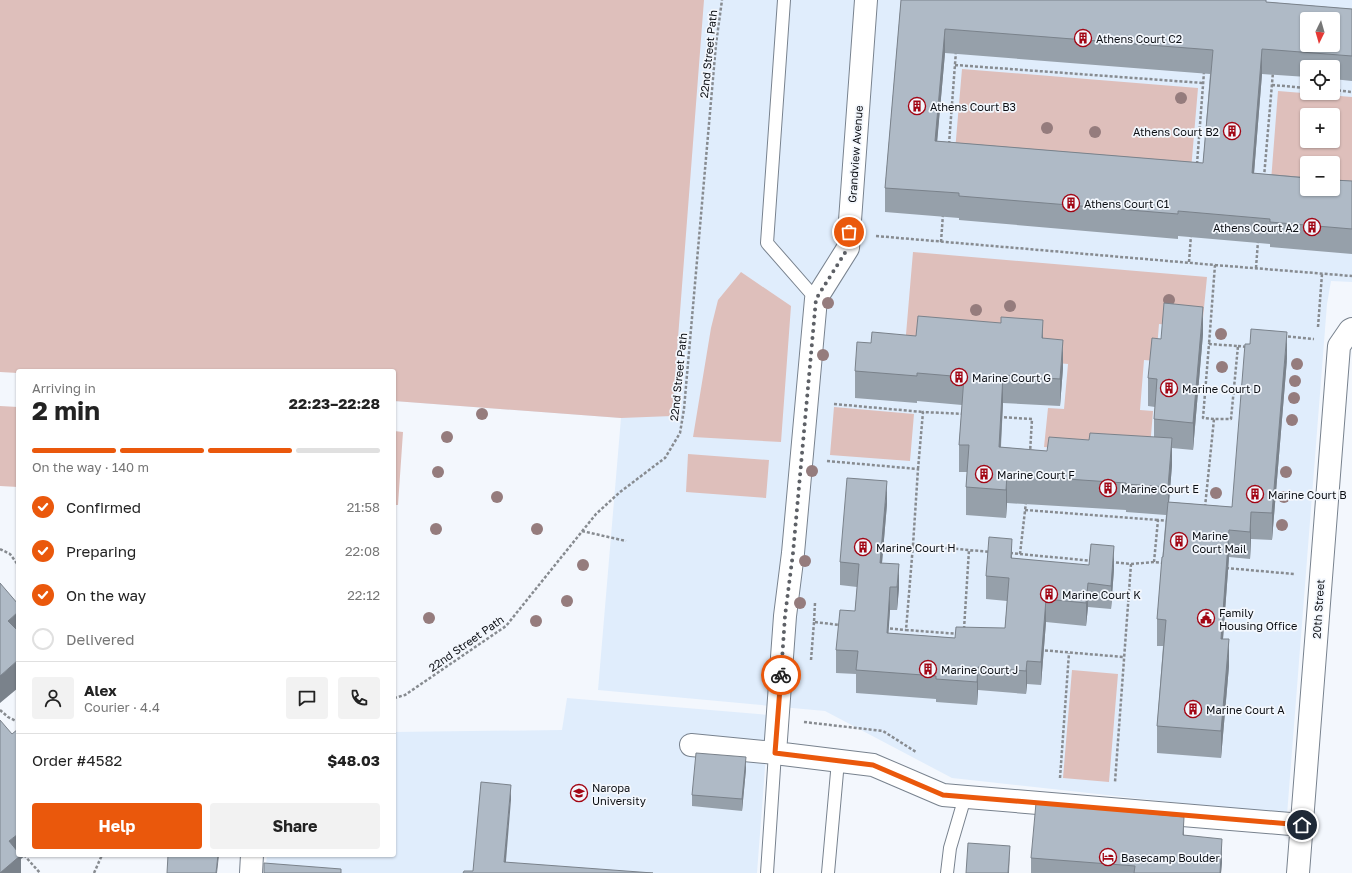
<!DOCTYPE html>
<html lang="en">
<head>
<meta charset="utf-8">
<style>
  :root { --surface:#fff; --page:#f2f2f2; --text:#222; --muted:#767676; --line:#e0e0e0; --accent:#ea580c }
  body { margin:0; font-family:"Golos Text",sans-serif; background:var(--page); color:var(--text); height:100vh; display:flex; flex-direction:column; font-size:15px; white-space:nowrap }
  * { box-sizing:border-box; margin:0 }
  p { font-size:13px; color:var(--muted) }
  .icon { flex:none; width:22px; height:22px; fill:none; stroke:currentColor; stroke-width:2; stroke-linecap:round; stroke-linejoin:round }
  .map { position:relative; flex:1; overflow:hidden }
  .panel { position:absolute; left:16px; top:369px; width:380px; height:488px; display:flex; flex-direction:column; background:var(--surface); border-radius:4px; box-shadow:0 1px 3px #0004 }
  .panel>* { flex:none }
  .needle { width:26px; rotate:185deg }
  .controls { position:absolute; left:1300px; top:12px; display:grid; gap:8px }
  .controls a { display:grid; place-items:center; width:40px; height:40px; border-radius:4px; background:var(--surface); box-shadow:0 1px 3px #0004; font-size:20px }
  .pin { position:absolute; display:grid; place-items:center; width:34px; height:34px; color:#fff; margin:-17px; border:2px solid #fff; border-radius:50%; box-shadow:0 1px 4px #0007 }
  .courier { position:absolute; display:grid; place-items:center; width:40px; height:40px; margin:-20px; border:3px solid #ea580c; border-radius:50%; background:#fff; color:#222; box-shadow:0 1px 5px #0007 }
  .overview em { font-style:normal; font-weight:700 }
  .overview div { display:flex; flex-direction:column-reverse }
  .overview { display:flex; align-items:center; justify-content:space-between; height:68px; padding:0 16px }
  h1 { font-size:26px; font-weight:700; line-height:30px }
  .bar { display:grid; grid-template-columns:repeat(4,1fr); gap:6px 4px; align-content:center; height:48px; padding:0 16px }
  .bar i { height:5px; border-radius:3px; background:var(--line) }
  .bar .current { background:var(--accent) }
  .bar p { grid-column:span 4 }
  .line { display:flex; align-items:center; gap:10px; padding:0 16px; border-top:1px solid var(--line) }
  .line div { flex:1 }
  .round { display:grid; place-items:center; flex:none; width:42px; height:42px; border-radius:4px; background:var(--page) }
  ol { padding:0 16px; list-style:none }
  li { display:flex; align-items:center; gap:12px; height:44px }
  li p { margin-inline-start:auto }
  li .icon { padding:4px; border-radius:50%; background:var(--accent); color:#fff; stroke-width:4 }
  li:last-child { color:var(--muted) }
  li i { width:22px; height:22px; border:2px solid var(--line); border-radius:50% }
  .button { display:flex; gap:8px; margin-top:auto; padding:8px 16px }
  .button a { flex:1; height:46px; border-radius:4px; background:var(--accent); color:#fff; font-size:16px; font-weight:700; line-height:46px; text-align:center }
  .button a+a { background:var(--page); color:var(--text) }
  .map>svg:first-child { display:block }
</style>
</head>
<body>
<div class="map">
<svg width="1352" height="873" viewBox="0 0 1352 873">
  <rect width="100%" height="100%" fill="#f3f7fd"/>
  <!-- built -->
  <path fill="#e0edfc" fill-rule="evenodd" d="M0,0H1352V282L1331,281L1327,304L1287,815L952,778L825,711L598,690L621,418L394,401V371H18ZM1307,19H1333V45H1307ZM1307,67H1333V93H1307ZM1307,115H1333V141H1307ZM1307,163H1333V189H1307Z
    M567,698L769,715L757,873H265L267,855H394V732L562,730Z"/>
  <!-- green -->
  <path fill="#debfbb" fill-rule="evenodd" d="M0,0H704L672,416L621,418L394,401V371H18V373L0,372Z
    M962,69L1198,88L1191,170L955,151Z
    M1278,91L1352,97V188L1333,186V163H1307V184L1271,181ZM1307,115H1333V141H1307Z
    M913,252L1207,277L1202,328L1159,324L1156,361L1144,360L1140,410L1153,411L1150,448L1136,455L1044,447L1048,408L1064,409L1068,364L1046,362L904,358Z
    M741,272L791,306L781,442L693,437L711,328L718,300Z
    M0,406L18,407V487L0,486Z
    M834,407L914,414L910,461L830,455Z
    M394,431L403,432L398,505H394Z
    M688,454L769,460L766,498L686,492Z
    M1072,670L1118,674L1109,782L1063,778Z"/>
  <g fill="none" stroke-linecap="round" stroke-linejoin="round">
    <!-- service casing -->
    <g stroke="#78828e" stroke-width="14">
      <path id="service" d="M784,0L767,243L816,299
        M767,873L775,753
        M828,873L838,761
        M947,873L950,848L965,797"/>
    </g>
    <!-- minor casing -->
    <g stroke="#78828e" stroke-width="24">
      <path id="minor" d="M691,745L775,753L873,765L943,795L1302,825
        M775,753L785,616L793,553L816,299L848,248L866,0
        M251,873L252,855
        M1298,873L1339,346L1350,330L1352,329"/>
    </g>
    <!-- path -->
    <path stroke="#878b90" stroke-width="2.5" stroke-dasharray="3 2" stroke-linecap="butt" d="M955,65L1203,83
      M1272,85L1307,88
      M1333,90L1352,92
      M949,144L956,51
      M1197,164L1204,72
      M1264,177L1273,72
      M876,236L1215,265L1209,344
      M941,242L943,214
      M1189,262L1191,235
      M1215,265L1352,276
      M1256,268L1258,241
      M1318,327L1322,274
      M1283,336L1314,339
      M1238,346L1247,347
      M834,404L923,412
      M999,417L1032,419L1030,453
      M827,461L918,469L913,545L991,552
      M918,469L923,412L964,414
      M1205,507L1214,419H1231L1238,346L1209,344L1203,418L1214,419
      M1025,510L1158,520
      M582,531L626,541
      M913,545L906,630L959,634
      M0,549L10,554L18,565
      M1010,553L1020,554L1026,502
      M1020,554L1093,561
      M1111,562L1131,564L1115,782
      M1154,562L1158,520L1169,521
      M1131,564L1154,562L1163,563
      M1226,568L1294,574
      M815,603L814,622L840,625
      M885,628L906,630
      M964,629L969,550
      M1040,650L1124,657
      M811,660L814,622
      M394,698L405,695L506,626L596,514L620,492L665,458L680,433L684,409L716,44L722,0
      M0,710L8,717L18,722
      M804,722L883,731L916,752
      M1060,778L1069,653
      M24,855L40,873
      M94,873L102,855"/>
    <!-- service -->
    <use href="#service" stroke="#fff" stroke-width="12"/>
    <!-- minor -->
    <use href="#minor" stroke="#fff" stroke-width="22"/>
  </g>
  <!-- trees -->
  <g fill="#957c7d">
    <circle cx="1181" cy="98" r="6"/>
    <circle cx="1047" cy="128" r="6"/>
    <circle cx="1095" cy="132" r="6"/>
    <circle cx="1169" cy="300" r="6"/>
    <circle cx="828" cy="303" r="6"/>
    <circle cx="1010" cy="306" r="6"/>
    <circle cx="976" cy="310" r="6"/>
    <circle cx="1221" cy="334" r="6"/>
    <circle cx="823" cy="355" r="6"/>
    <circle cx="1297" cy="364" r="6"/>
    <circle cx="1222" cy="367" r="6"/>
    <circle cx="1295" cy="381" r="6"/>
    <circle cx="1294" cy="398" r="6"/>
    <circle cx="482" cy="414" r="6"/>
    <circle cx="1292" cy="420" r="6"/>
    <circle cx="447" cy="437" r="6"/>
    <circle cx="812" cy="471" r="6"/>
    <circle cx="438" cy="472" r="6"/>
    <circle cx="1286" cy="472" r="6"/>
    <circle cx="1216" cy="493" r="6"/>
    <circle cx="497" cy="497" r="6"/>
    <circle cx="1284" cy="497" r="6"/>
    <circle cx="1282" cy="525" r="6"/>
    <circle cx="436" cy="529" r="6"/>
    <circle cx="537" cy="529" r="6"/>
    <circle cx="805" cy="561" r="6"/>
    <circle cx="583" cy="565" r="6"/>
    <circle cx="567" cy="601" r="6"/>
    <circle cx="800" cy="603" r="6"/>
    <circle cx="429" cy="618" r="6"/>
    <circle cx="536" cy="621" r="6"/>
  </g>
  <!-- wall -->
  <path fill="#96a0aa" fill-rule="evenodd" d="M901,0L1266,2L1352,9V81L1333,79V67H1307V77L1262,74L1254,173L1352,181V254L1270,247V244L1178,236V239L959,220V218L885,212V188ZM945,53L1210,74L1203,163L937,141Z
    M1203,334L1193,450L1172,448V465L1169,502L1232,507L1287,359L1272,540L1251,539L1250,559L1229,557L1223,639L1229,666L1221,758L1157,753V726L1163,646H1157V619L1166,515L1126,512V510L1007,503L1006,518L966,515V487L967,472H959V445L962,405L917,401V403L855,398V371L871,343L916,336L1043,338L1063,368L1060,406L1003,403L1001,447L1047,451L1089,440L1154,437V419L1155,407L1148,406V378L1161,339Z
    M887,504L882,563L899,588L897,610H890L888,633L955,638L1005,628L1007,601L986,599V576L1012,558L1114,569L1111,609L1088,607L1086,626L1046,622L1041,685L1027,684L1026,694L978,690L977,705L936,702V699L856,693V674L836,673V650L855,611L857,587L840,585V562Z
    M746,769L742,811L692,806V795Z
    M1184,835L1222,862L1221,873H1031V858Z"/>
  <!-- shaded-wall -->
  <path fill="#7a828b" d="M945,29V53L935,166V141Z
    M1262,49V74L1252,198V173Z
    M1203,307V334L1193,450V423Z
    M1043,320V347L1042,338Z
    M1287,332V359L1272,540V513Z
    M1063,340V368L1060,406V379Z
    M1003,375V403L999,475V447Z
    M1172,438V465L1168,515V487Z
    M1007,475V503L1006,518V490Z
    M887,481V504L880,586V563Z
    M1251,512V539L1250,559V532Z
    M1229,530V557L1221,666V639Z
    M1012,539V562L1011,558Z
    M1114,546V569L1111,609V586Z
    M899,564V588L897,610V587Z
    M1088,583V607L1086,626V603Z
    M890,587V610L887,656V633Z
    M1046,599V622L1041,685V662Z
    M18,612V640L8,621Z
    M1229,639V666L1221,758V731Z
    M18,660V688L0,703V676Z
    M1027,661V684L1026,694V671Z
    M978,667V690L977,705V682Z
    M746,757V769L742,811V799Z
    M511,785V800L505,873L504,862Z
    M1184,817V840L1183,835Z
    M18,834V855H26L21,859V873H0L9,841Z
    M1222,839V862L1221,873H1220Z
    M1010,846L1009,873H1008Z
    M218,855H219L217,873H216Z"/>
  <!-- building -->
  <path fill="#afbac6" stroke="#7a828b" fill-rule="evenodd" d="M901,0H1266V2L1352,9V56L1262,49L1252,173L1307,178V189H1333V180L1352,181V229L1270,222V219L1178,211V214L959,196V193L885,188ZM1307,19H1333V45H1307ZM945,29L1213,50L1203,163L935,141Z
    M1164,303L1203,307L1193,423L1154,419L1157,379L1148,378L1152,338L1161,339Z
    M918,316L1001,323V317L1043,320L1042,338L1063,340L1060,379L1003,375L999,447L1047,451L1049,437L1089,440L1090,433L1172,438L1168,487L1126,484V483L1007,475L1006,490L966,487L969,445H959L964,377L917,373V376L855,371L857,342L871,343L872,332L916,336Z
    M1251,329L1287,332L1272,513L1251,512L1250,532L1229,530L1221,639H1229L1221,731L1157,726L1166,620L1157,619L1162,557H1163L1168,502L1232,507L1245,344H1250Z
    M847,478L887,481L880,563L899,564L897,587H890L887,633L955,638L956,627L1005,628L1009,578L986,576L989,537L1012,539L1011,558L1089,565L1091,544L1114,546L1111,586L1088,583L1086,603L1046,599L1041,662L1027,661L1026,671L978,667L977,682L936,679V676L856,670L858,651L836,650L840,610L855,611L859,564L840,562Z
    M0,583L18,604V612L8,621L18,631V660L0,676Z
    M0,720L12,734L18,729V834L9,841L18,852V855H21L0,873Z
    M696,753L746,757L742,799L692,795Z
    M481,782L511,785L504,862L653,873H463L464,871H473Z
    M1036,803L1184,817L1183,835L1222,839L1220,873H1134L1135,866L1031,858Z
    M968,843L1010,846L1008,873H966Z
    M168,855H218L216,873H167Z
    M264,863L341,869V873H264Z"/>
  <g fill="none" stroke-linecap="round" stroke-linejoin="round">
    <!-- done -->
    <path stroke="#5d6066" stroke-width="4" stroke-dasharray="0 7.2" d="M781,675L785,616L793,553L816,299L848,248L849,232"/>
    <!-- route -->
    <path stroke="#ea580c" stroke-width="5" d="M781,675L775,753L873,765L943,795L1302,825"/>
  </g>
  <!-- icons -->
  <defs>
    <g id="building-ring" transform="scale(0.9)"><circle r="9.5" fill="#f3f7fd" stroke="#a20614" stroke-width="1.5"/><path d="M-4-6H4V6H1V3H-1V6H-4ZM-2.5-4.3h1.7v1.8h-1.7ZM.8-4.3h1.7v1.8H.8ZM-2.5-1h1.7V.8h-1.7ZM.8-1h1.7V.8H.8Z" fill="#a20614"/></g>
    <g id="civic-ring" transform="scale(0.9)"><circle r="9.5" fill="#f3f7fd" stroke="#a20614" stroke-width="1.5"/><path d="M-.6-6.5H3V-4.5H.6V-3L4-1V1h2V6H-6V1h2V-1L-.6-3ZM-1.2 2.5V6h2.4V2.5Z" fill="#a20614"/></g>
    <g id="university-ring" transform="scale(0.9)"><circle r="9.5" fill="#f3f7fd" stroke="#a20614" stroke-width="1.5"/><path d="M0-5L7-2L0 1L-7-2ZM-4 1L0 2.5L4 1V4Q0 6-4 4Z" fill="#a20614"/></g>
    <g id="hotel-ring" transform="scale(0.9)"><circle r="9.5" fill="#f3f7fd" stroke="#a20614" stroke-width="1.5"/><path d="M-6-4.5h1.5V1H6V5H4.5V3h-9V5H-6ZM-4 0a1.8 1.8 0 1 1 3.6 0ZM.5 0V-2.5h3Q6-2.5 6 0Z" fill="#a20614"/></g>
  </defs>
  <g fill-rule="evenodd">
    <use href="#building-ring" x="1083" y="38"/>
    <use href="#building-ring" x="917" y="106"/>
    <use href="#building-ring" x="1232" y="131"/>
    <use href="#building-ring" x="1071" y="203"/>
    <use href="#building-ring" x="1312" y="227"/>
    <use href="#building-ring" x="959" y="377"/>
    <use href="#building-ring" x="1169" y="388"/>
    <use href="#building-ring" x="984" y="474"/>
    <use href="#building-ring" x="1108" y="488"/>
    <use href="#building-ring" x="1255" y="494"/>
    <use href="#building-ring" x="1179" y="541"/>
    <use href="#building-ring" x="863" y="547"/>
    <use href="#building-ring" x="1049" y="594"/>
    <use href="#civic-ring" x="1206" y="618"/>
    <use href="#building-ring" x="928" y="669"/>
    <use href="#building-ring" x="1193" y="709"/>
    <use href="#university-ring" x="579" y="793"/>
    <use href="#hotel-ring" x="1108" y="857"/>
  </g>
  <g text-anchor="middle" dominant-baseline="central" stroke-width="3.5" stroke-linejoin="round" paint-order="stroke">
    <!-- poi labels -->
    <g font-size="11" fill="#0c0f14" stroke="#f3f7fd" text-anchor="start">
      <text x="1096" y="38">Athens Court C2</text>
      <text x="930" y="106">Athens Court B3</text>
      <text x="1219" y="131" text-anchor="end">Athens Court B2</text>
      <text x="1084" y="203">Athens Court C1</text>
      <text x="1299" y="227" text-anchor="end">Athens Court A2</text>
      <text x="972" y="377">Marine Court G</text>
      <text x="1182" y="388">Marine Court D</text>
      <text x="997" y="474">Marine Court F</text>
      <text x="1121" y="488">Marine Court E</text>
      <text x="1268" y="494">Marine Court B</text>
      <text x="1192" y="535">Marine<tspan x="1192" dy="13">Court Mail</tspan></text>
      <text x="876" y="547">Marine Court H</text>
      <text x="1062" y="594">Marine Court K</text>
      <text x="1219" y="612">Family<tspan x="1219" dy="13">Housing Office</tspan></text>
      <text x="941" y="669">Marine Court J</text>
      <text x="1206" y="709">Marine Court A</text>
      <text x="592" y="787">Naropa<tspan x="592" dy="13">University</tspan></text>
      <text x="1121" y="857">Basecamp Boulder</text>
    </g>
    <!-- street labels -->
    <g font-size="11" fill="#0c0f14" stroke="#f3f7fd">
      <text transform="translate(708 54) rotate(-84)">22nd Street Path</text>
      <text transform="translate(855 154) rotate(-86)">Grandview Avenue</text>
      <text transform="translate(678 377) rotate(-84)">22nd Street Path</text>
      <text transform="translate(1318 609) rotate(-86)">20th Street</text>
      <text transform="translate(466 643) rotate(-35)">22nd Street Path</text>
    </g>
  </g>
</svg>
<div class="controls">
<a><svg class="needle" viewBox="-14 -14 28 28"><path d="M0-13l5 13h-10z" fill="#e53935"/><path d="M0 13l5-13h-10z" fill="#767676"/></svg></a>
<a><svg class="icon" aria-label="locate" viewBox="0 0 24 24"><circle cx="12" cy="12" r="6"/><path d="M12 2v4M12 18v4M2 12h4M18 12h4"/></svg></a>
<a>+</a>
<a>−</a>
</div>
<div class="pin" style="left:849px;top:232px;background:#ea580c"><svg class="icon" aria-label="bag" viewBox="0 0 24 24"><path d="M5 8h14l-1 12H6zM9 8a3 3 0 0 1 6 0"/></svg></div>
<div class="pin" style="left:1302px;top:825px;background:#1f2937"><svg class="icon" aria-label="home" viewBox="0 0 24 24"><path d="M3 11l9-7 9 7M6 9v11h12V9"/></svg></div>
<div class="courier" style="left:781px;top:675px"><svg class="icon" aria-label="bike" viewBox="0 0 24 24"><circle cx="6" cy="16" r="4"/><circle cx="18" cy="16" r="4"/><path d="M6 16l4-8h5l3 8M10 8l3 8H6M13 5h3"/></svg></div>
<section class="panel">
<div class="overview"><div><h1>2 min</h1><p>Arriving in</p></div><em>22:23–22:28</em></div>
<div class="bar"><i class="current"></i><i class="current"></i><i class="current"></i><i></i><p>On the way · 140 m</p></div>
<ol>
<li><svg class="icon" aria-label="check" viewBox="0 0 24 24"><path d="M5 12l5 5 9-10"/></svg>Confirmed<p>21:58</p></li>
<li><svg class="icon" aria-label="check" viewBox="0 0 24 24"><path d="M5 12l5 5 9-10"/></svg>Preparing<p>22:08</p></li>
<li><svg class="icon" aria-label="check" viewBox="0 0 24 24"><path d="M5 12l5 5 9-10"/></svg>On the way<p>22:12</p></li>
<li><i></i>Delivered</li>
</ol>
<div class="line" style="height:72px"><a class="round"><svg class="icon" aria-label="person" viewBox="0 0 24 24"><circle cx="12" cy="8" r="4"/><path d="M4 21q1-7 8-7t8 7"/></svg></a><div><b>Alex</b><p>Courier · 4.4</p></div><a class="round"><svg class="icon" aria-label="chat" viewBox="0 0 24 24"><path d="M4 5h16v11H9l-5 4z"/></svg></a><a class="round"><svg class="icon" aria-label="phone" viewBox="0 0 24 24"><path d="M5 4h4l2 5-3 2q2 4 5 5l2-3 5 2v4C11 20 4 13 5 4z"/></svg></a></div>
<div class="line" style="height:52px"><div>Order #4582</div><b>$48.03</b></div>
<div class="button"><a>Help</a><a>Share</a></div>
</section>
</div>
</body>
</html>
